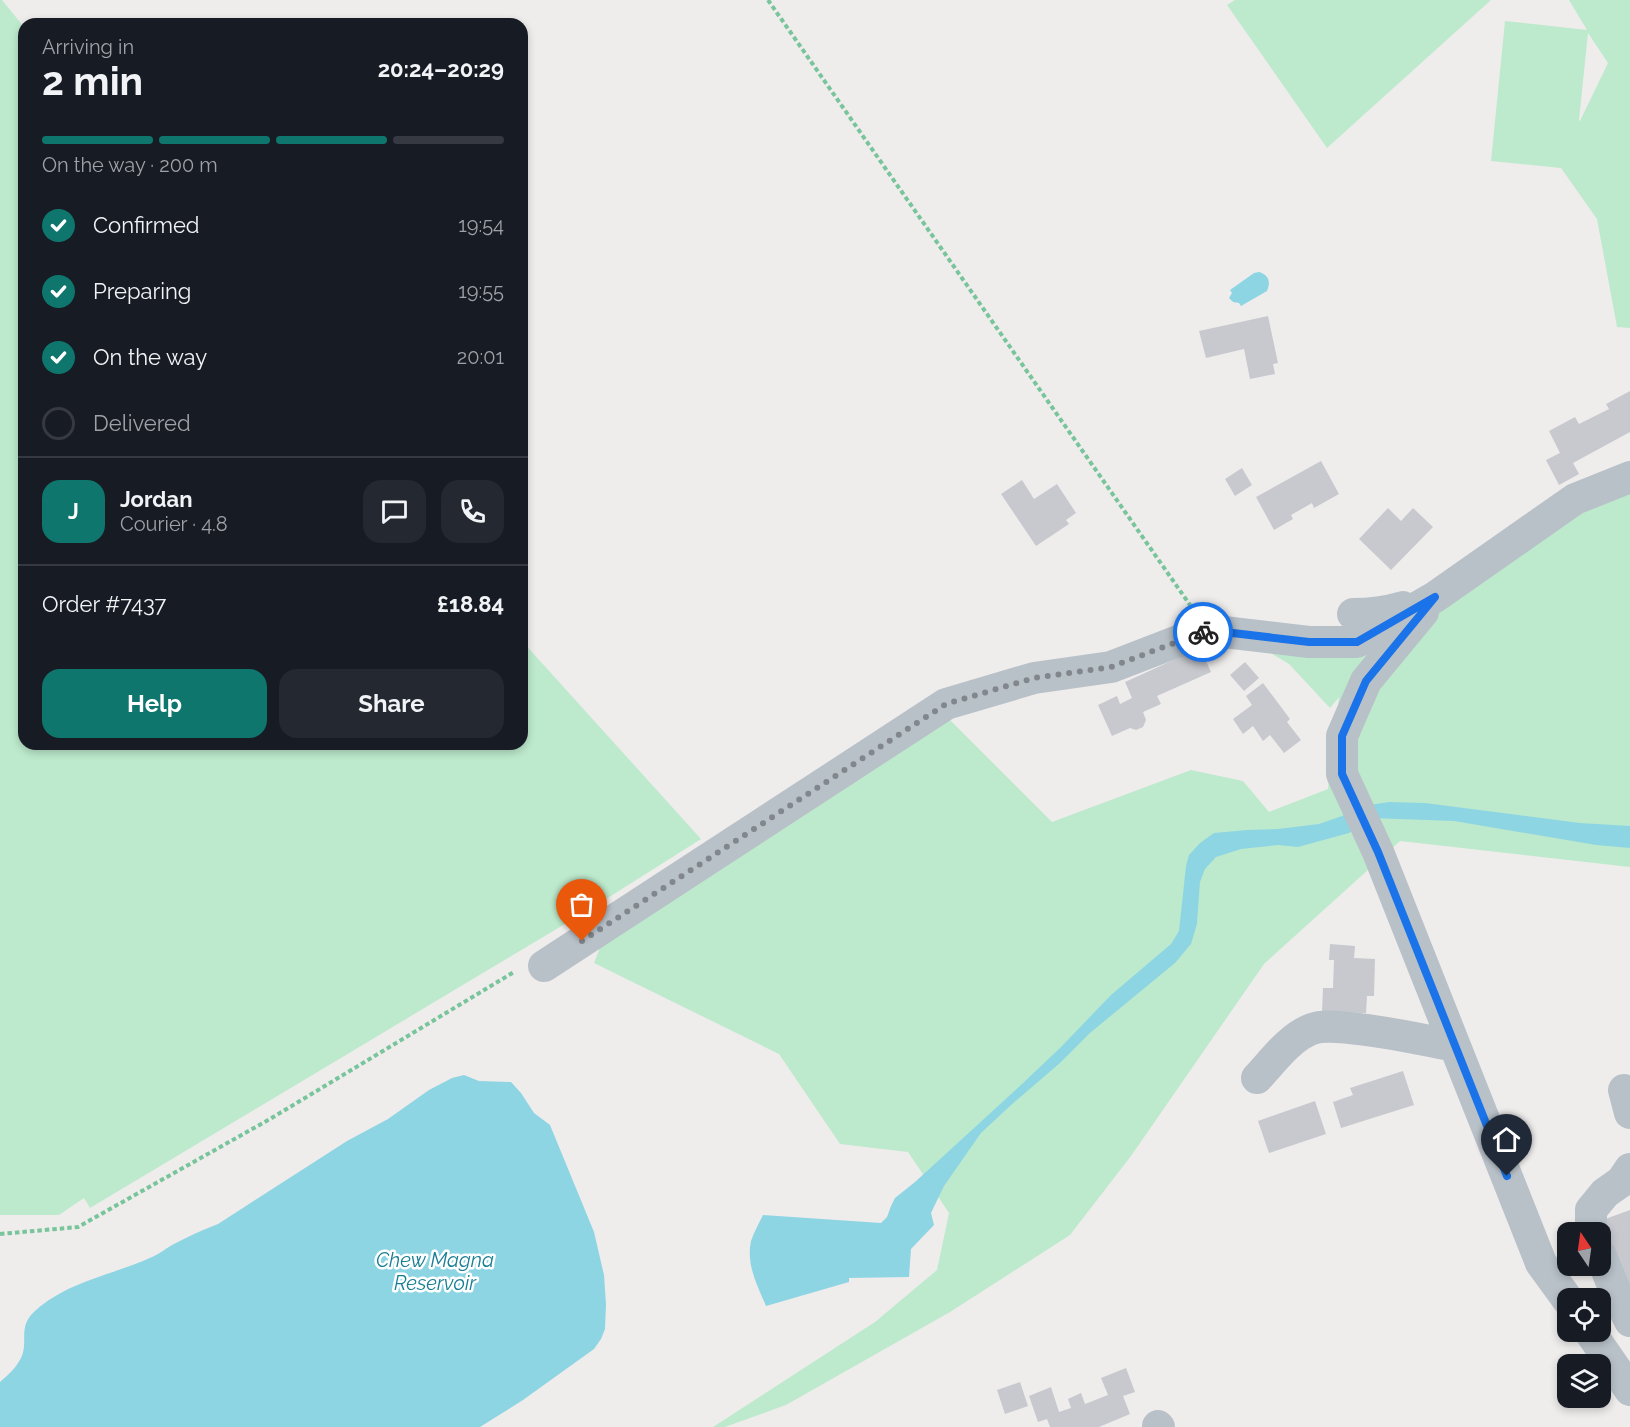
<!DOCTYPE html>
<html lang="en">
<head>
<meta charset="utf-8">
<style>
  :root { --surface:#171b24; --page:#242831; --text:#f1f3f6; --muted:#9ea1a6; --line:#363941; --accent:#0f766e }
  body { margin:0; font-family:Raleway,sans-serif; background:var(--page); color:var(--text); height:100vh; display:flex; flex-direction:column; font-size:22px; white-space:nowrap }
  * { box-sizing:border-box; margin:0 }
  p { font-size:20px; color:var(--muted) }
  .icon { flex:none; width:33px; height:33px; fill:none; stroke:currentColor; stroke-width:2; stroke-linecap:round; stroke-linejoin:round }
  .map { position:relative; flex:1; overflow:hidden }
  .details { position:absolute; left:18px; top:18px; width:510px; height:732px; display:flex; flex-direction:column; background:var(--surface); border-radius:18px; box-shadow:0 3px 9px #0003 }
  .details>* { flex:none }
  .needle { width:39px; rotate:347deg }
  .controls { position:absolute; left:1557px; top:1222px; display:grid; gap:12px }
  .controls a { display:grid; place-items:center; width:54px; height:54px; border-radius:12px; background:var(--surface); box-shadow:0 3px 9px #0003; font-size:30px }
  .pin { position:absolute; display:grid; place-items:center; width:51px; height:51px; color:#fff; margin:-62px -26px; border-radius:50% 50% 50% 0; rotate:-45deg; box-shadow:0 0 6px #0007 }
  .pin .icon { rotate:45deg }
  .courier { position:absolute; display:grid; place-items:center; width:60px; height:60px; margin:-30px; border:4px solid #1a73e8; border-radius:50%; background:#fff; color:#222; box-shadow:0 2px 8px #0007 }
  .headline em { font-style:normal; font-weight:700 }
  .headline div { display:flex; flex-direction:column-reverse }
  .headline { display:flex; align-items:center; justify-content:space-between; height:102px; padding:0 24px }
  h1 { font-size:39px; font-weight:700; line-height:45px }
  .bar { display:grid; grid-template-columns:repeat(4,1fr); gap:9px 6px; align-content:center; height:72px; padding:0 24px }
  .bar i { height:8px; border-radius:4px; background:var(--line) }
  .bar .active { background:var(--accent) }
  .bar p { grid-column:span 4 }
  .line { display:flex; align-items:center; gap:15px; padding:0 24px; border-top:2px solid var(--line) }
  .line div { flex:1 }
  .round { display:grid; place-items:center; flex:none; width:63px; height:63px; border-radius:18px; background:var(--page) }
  ol { padding:0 24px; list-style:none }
  li { display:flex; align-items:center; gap:18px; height:66px }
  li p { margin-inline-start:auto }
  li .icon { padding:6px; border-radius:50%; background:var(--accent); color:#fff; stroke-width:4 }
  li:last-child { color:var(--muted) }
  li i { width:33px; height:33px; border:3px solid var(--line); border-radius:50% }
  .action { display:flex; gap:12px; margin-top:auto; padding:12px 24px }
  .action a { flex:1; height:69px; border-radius:18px; background:var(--accent); color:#fff; font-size:24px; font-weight:700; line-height:69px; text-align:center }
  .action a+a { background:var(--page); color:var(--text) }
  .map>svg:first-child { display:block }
</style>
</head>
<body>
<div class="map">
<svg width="1630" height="1427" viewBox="0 0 1630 1427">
  <rect width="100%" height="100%" fill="#efecec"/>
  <!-- green -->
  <path fill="#bdeacd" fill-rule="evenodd" d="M0,0H2L24,27V744H522V641L701,839L595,906L90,1208L84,1198L59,1215H0Z
    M1235,0H1491L1327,148L1227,5Z
    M1569,0H1630V328L1617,327L1597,219L1561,168L1491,161L1505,21L1587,30ZM1588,33L1608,63L1580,121L1579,120Z
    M1630,468V867L1400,841L1264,964L1131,1156L1070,1235L950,1312L786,1405L725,1427H713L875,1322L937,1270L949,1213L908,1152L840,1144L779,1054L594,963L604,937L945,715L1052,822L1191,770L1243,781L1269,812L1328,789L1339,697L1330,708L1289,664L1255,644L1328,651Z"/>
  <!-- water -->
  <path fill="#8ed5e3" d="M1259,272C1269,275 1271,282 1267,291L1241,306L1239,303L1233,302L1229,298L1232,293L1230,290L1254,273Z
    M1389,802L1425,803L1580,823L1630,826V848L1596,845L1454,821L1371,818L1349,833L1298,847L1278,845L1241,849L1216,857L1205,869L1200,882L1197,924L1191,944L1175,963L1090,1033L1060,1063L1010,1106L981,1133L944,1186L931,1213L934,1225L911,1249L909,1277L849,1278V1282L766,1306C757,1285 746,1264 751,1241C754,1232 759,1223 763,1215L881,1223L887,1217L891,1206L895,1198L915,1182L1022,1084L1061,1047L1111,995L1171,944L1179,931L1186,866L1189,855L1200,843L1214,833L1247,830L1278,829L1319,824L1342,816L1357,807Z
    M464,1075L479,1081L511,1082L521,1093L534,1113L550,1125L594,1232L604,1275L606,1304L605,1329L601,1339L594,1349L523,1400L480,1427H0V1382C8,1375 16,1368 21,1358C29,1341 17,1327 35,1311C68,1281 113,1275 152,1257C159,1254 165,1249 172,1245C187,1237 202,1230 218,1224L347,1141L388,1119L429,1090L452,1078Z"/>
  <!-- building -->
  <path fill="#c7c9cf" d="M1268,316L1278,363L1273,364L1275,374L1250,379L1244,349L1206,358L1199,331Z
    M1630,391V432L1573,463L1579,474L1559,485L1546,460L1560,453L1549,431L1575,417L1579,424L1609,409L1606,404Z
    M1321,461L1339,494L1314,508L1312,503L1291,515L1293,519L1274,530L1256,497Z
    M1242,468L1252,485L1235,496L1225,479Z
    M1022,480L1034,499L1057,484L1076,513L1066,520L1069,524L1036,546L1001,494Z
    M1388,508L1401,521L1413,508L1433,527L1391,570L1359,539Z
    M1200,648L1211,672L1157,696L1161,704L1143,712L1146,720L1143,727L1136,730L1130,728L1112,736L1098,705L1117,696L1120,704L1132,698L1125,682Z
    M1245,662L1259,678L1244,691L1230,675Z
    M1263,683L1290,719L1287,722L1301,740L1284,753L1270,735L1263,741L1253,726L1243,734L1233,719L1252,705L1246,696Z
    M1330,944L1355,946L1354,958L1375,959L1374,996H1367L1366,1013L1322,1012L1323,988H1333L1334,960H1329Z
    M1403,1071L1414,1105L1341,1128L1333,1102L1353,1095L1350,1088Z
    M1315,1101L1326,1134L1269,1153L1258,1121Z
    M1630,1210V1290L1597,1222Z
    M1126,1368L1135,1392L1123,1396L1130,1414L1099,1427H1050L1047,1419L1038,1422L1029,1396L1051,1387L1059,1412L1071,1408L1068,1399L1081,1393L1085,1404L1108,1395L1101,1378Z
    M1020,1382L1028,1406L1005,1414L997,1390Z"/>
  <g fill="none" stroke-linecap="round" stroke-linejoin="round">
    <!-- path -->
    <path stroke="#78c59c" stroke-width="4" stroke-dasharray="4.5 3" stroke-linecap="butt" d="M768,0L1190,605
      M0,1234L78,1227L270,1119L514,972"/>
    <!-- minor -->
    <path stroke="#b9c1c8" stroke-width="32" d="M1423,612L1366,681L1342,736V774L1378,852L1541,1263L1568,1300
      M1353,614C1370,614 1386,612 1403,607
      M544,966L946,704L1034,678L1111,667L1207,630L1309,642H1357L1435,597L1575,499L1630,477
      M1257,1078C1273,1061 1290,1037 1312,1029C1323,1025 1338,1027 1349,1028C1385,1031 1419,1039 1455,1046
      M1624,1090L1630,1113
      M1592,1233L1591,1228V1210L1605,1193L1622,1181L1630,1169
      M1600,1254L1617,1295L1630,1321
      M1590,1332L1630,1390
      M1158,1426L1159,1427"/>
  </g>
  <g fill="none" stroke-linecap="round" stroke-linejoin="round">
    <!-- done -->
    <path stroke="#81878c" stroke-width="6" stroke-dasharray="0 10.8" d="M582,941L946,704L1034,678L1111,667L1203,632"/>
    <!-- route -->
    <path stroke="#1a73e8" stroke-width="8" d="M1203,632L1207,630L1309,642H1357L1435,597L1366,681L1342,736V774L1378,852L1507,1176"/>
  </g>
  <g text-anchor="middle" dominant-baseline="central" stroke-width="5" stroke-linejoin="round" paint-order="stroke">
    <!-- water labels -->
    <g font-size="20" font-style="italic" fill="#187e93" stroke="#fff">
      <text x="435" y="1260">Chew Magna<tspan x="435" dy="23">Reservoir</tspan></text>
    </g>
  </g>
</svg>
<div class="controls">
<a><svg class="needle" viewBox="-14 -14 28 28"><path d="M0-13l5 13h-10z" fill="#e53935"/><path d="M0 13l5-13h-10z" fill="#9ea1a6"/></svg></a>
<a><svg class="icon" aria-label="locate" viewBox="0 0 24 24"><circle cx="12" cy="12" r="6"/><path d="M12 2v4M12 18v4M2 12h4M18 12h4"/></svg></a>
<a><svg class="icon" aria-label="layers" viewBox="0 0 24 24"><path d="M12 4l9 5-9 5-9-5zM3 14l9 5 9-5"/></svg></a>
</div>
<div class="pin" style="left:582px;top:941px;background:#ea580c"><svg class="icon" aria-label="bag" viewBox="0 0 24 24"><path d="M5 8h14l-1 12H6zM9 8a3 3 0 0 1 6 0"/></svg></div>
<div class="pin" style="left:1507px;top:1176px;background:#1f2937"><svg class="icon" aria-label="home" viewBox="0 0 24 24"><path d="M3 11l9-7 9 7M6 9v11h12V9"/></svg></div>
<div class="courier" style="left:1203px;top:632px"><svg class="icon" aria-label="bike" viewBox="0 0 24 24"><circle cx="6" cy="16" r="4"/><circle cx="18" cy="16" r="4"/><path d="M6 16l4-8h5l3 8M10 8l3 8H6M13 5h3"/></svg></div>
<section class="details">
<div class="headline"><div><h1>2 min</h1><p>Arriving in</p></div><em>20:24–20:29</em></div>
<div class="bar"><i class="active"></i><i class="active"></i><i class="active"></i><i></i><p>On the way · 200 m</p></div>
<ol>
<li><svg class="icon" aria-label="check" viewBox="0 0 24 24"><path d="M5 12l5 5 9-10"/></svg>Confirmed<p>19:54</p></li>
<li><svg class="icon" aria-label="check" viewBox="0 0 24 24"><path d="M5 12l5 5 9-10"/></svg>Preparing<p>19:55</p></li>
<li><svg class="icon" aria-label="check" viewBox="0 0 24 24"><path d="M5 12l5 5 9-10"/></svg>On the way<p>20:01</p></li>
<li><i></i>Delivered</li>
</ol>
<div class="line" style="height:108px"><b class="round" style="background:var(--accent);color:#fff">J</b><div><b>Jordan</b><p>Courier · 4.8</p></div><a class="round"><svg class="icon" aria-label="chat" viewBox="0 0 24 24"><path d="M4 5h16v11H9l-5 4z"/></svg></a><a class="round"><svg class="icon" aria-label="phone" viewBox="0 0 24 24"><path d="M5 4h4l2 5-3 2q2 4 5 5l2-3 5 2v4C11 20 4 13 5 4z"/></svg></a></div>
<div class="line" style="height:78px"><div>Order #7437</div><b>£18.84</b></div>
<div class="action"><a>Help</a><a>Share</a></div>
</section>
</div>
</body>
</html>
